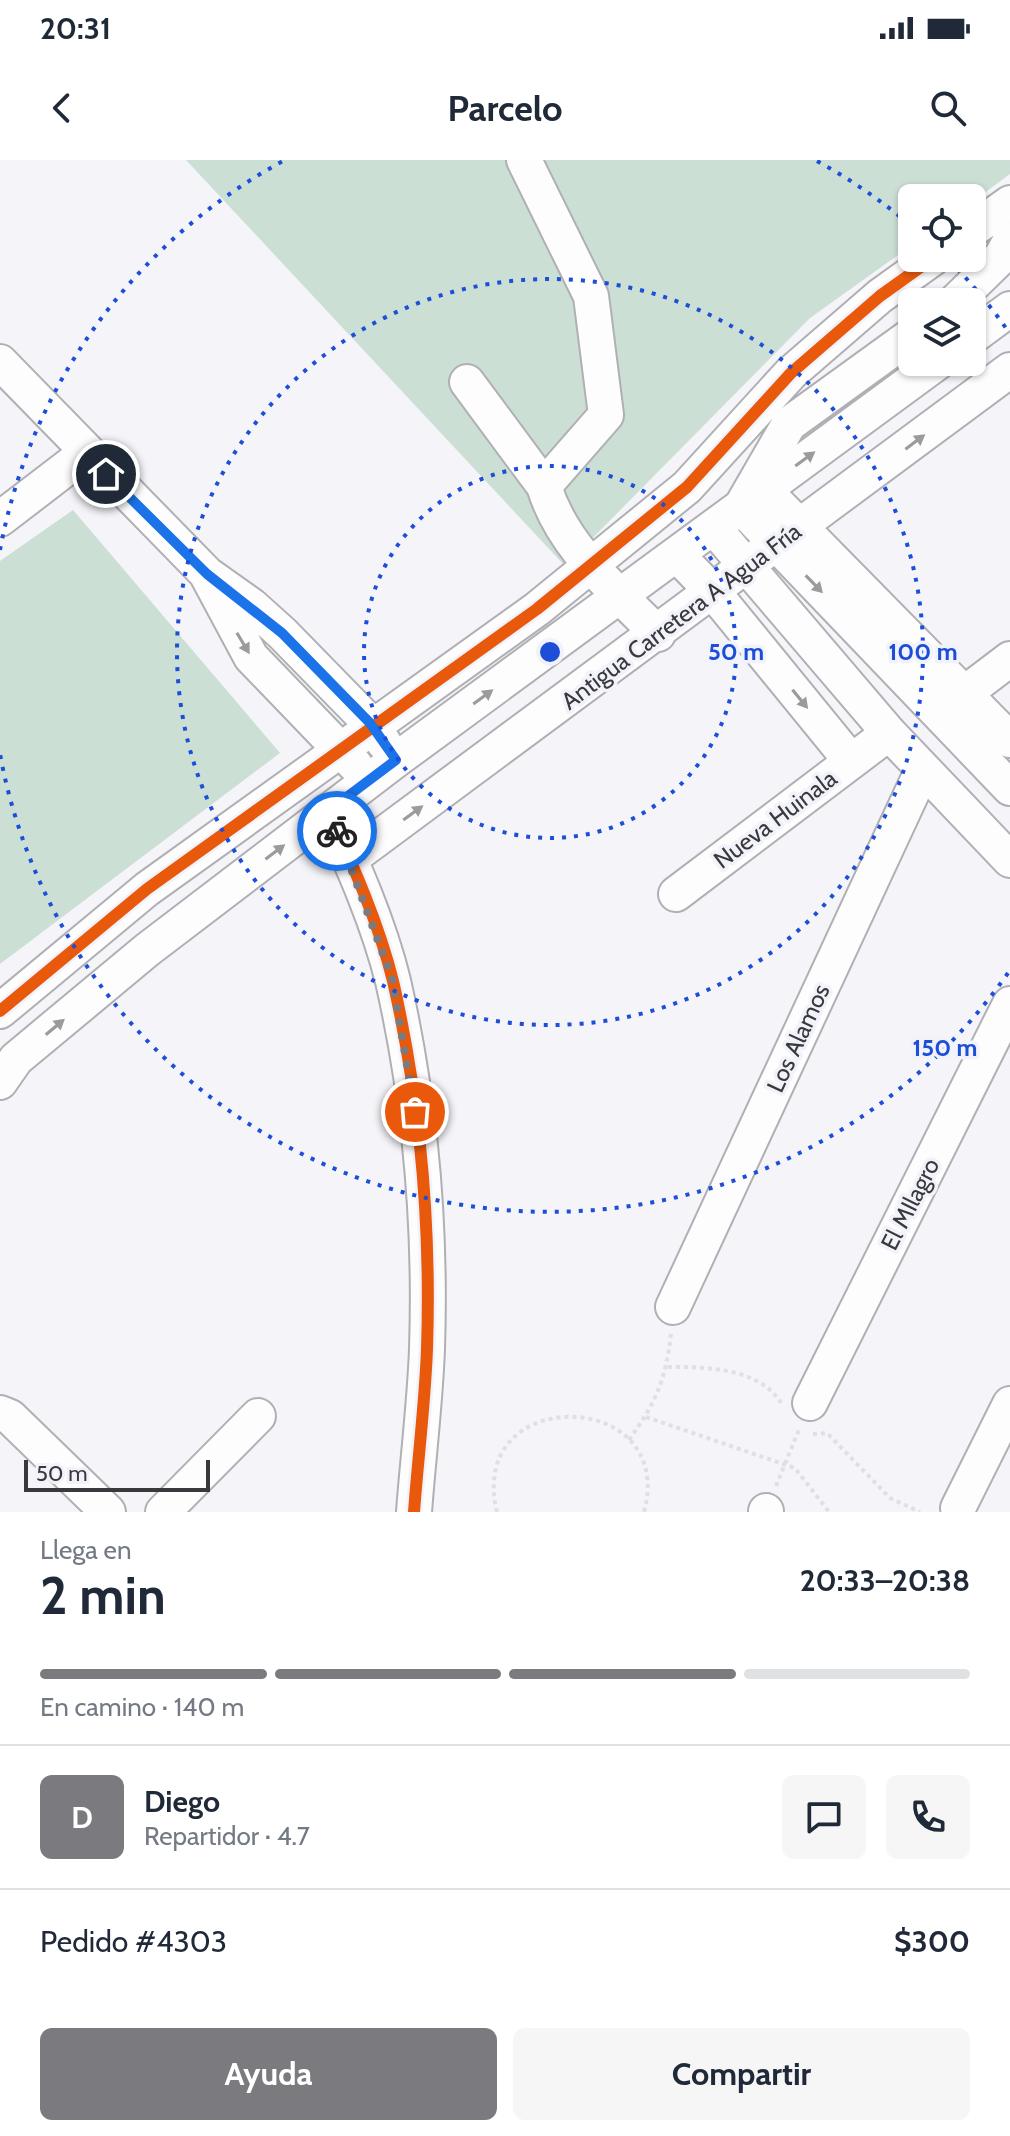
<!DOCTYPE html>
<html lang="es">
<head>
<meta charset="utf-8">
<style>
  :root { --surface:#fff; --page:#f6f6f7; --text:#1f2937; --muted:#747a83; --line:#e0e1e3; --accent:#7a7a7f }
  body { margin:0; font-family:Cabin,sans-serif; background:var(--page); color:var(--text); height:100vh; display:flex; flex-direction:column; font-size:30px; white-space:nowrap }
  * { box-sizing:border-box; margin:0 }
  p { font-size:26px; color:var(--muted) }
  .icon { flex:none; width:44px; height:44px; fill:none; stroke:currentColor; stroke-width:2; stroke-linecap:round; stroke-linejoin:round }
  .map { position:relative; height:1352px; overflow:hidden }
  .side { display:flex; flex-direction:column; background:var(--surface); flex:1 }
  .side>* { flex:none }
  .buttons { position:absolute; left:898px; top:24px; display:grid; gap:16px }
  .buttons a { display:grid; place-items:center; width:88px; height:88px; border-radius:12px; background:var(--surface); box-shadow:0 2px 6px #0004; font-size:40px }
  .scale { position:absolute; left:24px; bottom:20px; width:186px; box-sizing:border-box; padding-left:8px; border:4px solid #39393d; border-top:0; font-size:22px; line-height:28px; white-space:nowrap; color:#39393d; -webkit-text-stroke:6px #f2f2fb; paint-order:stroke }
  .pin { position:absolute; display:grid; place-items:center; width:68px; height:68px; color:#fff; margin:-34px; border:4px solid #fff; border-radius:50%; box-shadow:0 2px 8px #0007 }
  .courier { position:absolute; display:grid; place-items:center; width:80px; height:80px; margin:-40px; border:6px solid #1a73e8; border-radius:50%; background:#fff; color:#222; box-shadow:0 2px 10px #0007 }
  .head em { font-style:normal; font-weight:700 }
  .head div { display:flex; flex-direction:column-reverse }
  .head { display:flex; align-items:center; justify-content:space-between; height:136px; padding:0 40px }
  h1 { font-size:52px; font-weight:700; line-height:60px }
  .bar { display:grid; grid-template-columns:repeat(4,1fr); gap:12px 8px; align-content:center; height:96px; padding:0 40px }
  .bar i { height:10px; border-radius:6px; background:var(--line) }
  .bar .current { background:var(--accent) }
  .bar p { grid-column:span 4 }
  .line { display:flex; align-items:center; gap:20px; padding:0 40px; border-top:2px solid var(--line) }
  .line div { flex:1 }
  .round { display:grid; place-items:center; flex:none; width:84px; height:84px; border-radius:12px; background:var(--page) }
  .button { display:flex; gap:16px; margin-top:auto; padding:16px 40px }
  .button a { flex:1; height:92px; border-radius:12px; background:var(--accent); color:#fff; font-size:32px; font-weight:700; line-height:92px; text-align:center }
  .button a+a { background:var(--page); color:var(--text) }
  .status { display:flex; justify-content:space-between; align-items:center; height:56px; padding:0 40px; background:var(--surface); direction:ltr }
  .status svg { height:22px; fill:currentColor }
  header { display:flex; justify-content:space-between; align-items:center; height:104px; padding:0 40px; background:var(--surface); font-size:36px; font-weight:700 }
  .map>svg:first-child { display:block }
</style>
</head>
<body>
<div class="status"><b>20:31</b><svg viewBox="0 0 49 12"><path d="M0 12V9h3v3zM5 12V6h3v6zM10 12V3h3v9zM15 12V0h3v12zM26 1h20v11H26zM47 4h2v5h-2z"/></svg></div>
<header><svg class="icon" aria-label="back" viewBox="0 0 24 24"><path d="M15 5l-7 7 7 7"/></svg>Parcelo<svg class="icon" aria-label="search" viewBox="0 0 24 24"><circle cx="10" cy="10" r="6"/><path d="M15 15l6 6"/></svg></header>
<div class="map">
<svg width="1010" height="1352" viewBox="0 0 1010 1352">
  <rect width="100%" height="100%" fill="#f4f4f9"/>
  <!-- grass -->
  <path fill="#cbdfd5" d="M186,0H1010V14L972,42V38H912V85L810,158L565,406Z
    M73,350L280,593L0,804V401Z"/>
  <g fill="none" stroke-linecap="round" stroke-linejoin="round">
    <!-- minor casing -->
    <g stroke="#b0b0b4" stroke-width="38">
      <path id="minor" d="M524,0L591,136L606,255L544,326C562,387 615,430 658,474
        M972,70L1010,43
        M955,142L1001,97L1010,81
        M912,175L789,264L741,347L1010,628
        M972,177L1010,149
        M0,202L207,414L252,446L282,473L370,563L384,583
        M467,222L544,326
        M764,330L1010,580
        M0,359L86,293
        M714,368L889,573L1010,700
        M677,395L714,433L851,601
        M207,415L251,497L355,605
        M948,546L1010,499
        M328,651C353,705 379,764 393,821C420,940 431,1067 427,1189C425,1243 418,1298 414,1352
        M350,699L1010,210
        M676,734L889,573
        M0,851L147,729L537,449L687,327L791,213L880,136L933,98
        M0,922L16,899L147,790L396,600L938,202
        M673,1147L923,609
        M810,1243L1010,844
        M0,1253L10,1257L108,1352
        M958,1348L1010,1244
        M163,1352L258,1256
        M766,1352V1351"/>
    </g>
    <!-- path -->
    <path stroke="#e0e0e2" stroke-width="4" stroke-dasharray="4 4" stroke-linecap="butt" d="M668,1207C704,1207 759,1207 781,1243
      M646,1257L795,1308L829,1352
      M813,1274L827,1273L890,1338L920,1352
      M629,1280C656,1242 666,1220 671,1173
      M776,1326L800,1267
      M497,1352C465,1223 678,1227 644,1352"/>
    <!-- minor -->
    <use href="#minor" stroke="#fdfdfe" stroke-width="34"/>
    <!-- cycleway casing -->
    <g stroke="#f2f2fb" stroke-width="17">
      <path id="cycleway" d="M328,651C353,705 379,764 393,821C420,940 431,1067 427,1189C425,1243 418,1298 414,1352
        M0,851L147,729L537,449L687,327L791,213L880,136L933,98"/>
    </g>
    <!-- cycleway -->
    <use href="#cycleway" stroke="#e8590c" stroke-width="12"/>
  </g>
  <!-- one-way arrows -->
  <defs><path id="oneway-solid" d="M-6-.8H1V-3.2L6.5 0L1 3.2V.8H-6Z" transform="scale(2)"/></defs>
  <g fill="#9b9b9e">
    <use href="#oneway-solid" transform="translate(915 282) rotate(-37)"/>
    <use href="#oneway-solid" transform="translate(805 299) rotate(-36)"/>
    <use href="#oneway-solid" transform="translate(814 424) rotate(46)"/>
    <use href="#oneway-solid" transform="translate(243 483) rotate(59)"/>
    <use href="#oneway-solid" transform="translate(483 537) rotate(-36)"/>
    <use href="#oneway-solid" transform="translate(800 539) rotate(51)"/>
    <use href="#oneway-solid" transform="translate(413 653) rotate(-36)"/>
    <use href="#oneway-solid" transform="translate(275 692) rotate(-37)"/>
    <use href="#oneway-solid" transform="translate(55 867) rotate(-40)"/>
  </g>
  <g fill="none" stroke-linecap="round" stroke-linejoin="round">
    <!-- done -->
    <path stroke="#7a7a7f" stroke-width="8" stroke-dasharray="0 14.4" d="M337,671L392,818L415,952"/>
    <!-- route -->
    <path stroke="#1a73e8" stroke-width="10" d="M106,314L207,414L282,473L370,563L396,600L328,651L337,671"/>
  </g>
  <!-- distance rings -->
  <g fill="none" stroke="#1d4ed8" stroke-width="4" stroke-dasharray="4 8">
    <circle cx="550" cy="492" r="186"/>
    <circle cx="550" cy="492" r="373"/>
    <path d="M1008 813A559 559 0 0 1 0 594M0 390A559 559 0 0 1 283 1M817 1A559 559 0 0 1 909 64M949 100A559 559 0 0 1 1008 171"/>
  </g>
  <g text-anchor="middle" dominant-baseline="central" stroke-width="7" stroke-linejoin="round" paint-order="stroke">
    <!-- street labels -->
    <g font-size="24" fill="#39393d" stroke="#f2f2fb">
      <text transform="translate(681 456) rotate(-37)">Antigua Carretera A Agua Fría</text>
      <text transform="translate(775 659) rotate(-37)">Nueva Huinala</text>
      <text transform="translate(798 878) rotate(-65)">Los Alamos</text>
      <text transform="translate(910 1044) rotate(-63)">El MIlagro</text>
    </g>
  </g>
  <circle cx="550" cy="492" r="12" fill="#1d4ed8" stroke="#f2f2fb" stroke-width="4"/>
  <g font-size="24" text-anchor="middle" font-weight="bold" fill="#1d4ed8" stroke="#f2f2fb" stroke-width="7" stroke-linejoin="round" paint-order="stroke">
    <text x="736" y="500">50 m</text>
    <text x="923" y="500">100 m</text>
    <text x="945" y="896">150 m</text>
  </g>
</svg>
<div class="buttons">
<a><svg class="icon" aria-label="locate" viewBox="0 0 24 24"><circle cx="12" cy="12" r="6"/><path d="M12 2v4M12 18v4M2 12h4M18 12h4"/></svg></a>
<a><svg class="icon" aria-label="layers" viewBox="0 0 24 24"><path d="M12 4l9 5-9 5-9-5zM3 14l9 5 9-5"/></svg></a>
</div>
<div class="scale">50 m</div>
<div class="pin" style="left:415px;top:952px;background:#ea580c"><svg class="icon" aria-label="bag" viewBox="0 0 24 24"><path d="M5 8h14l-1 12H6zM9 8a3 3 0 0 1 6 0"/></svg></div>
<div class="pin" style="left:106px;top:314px;background:#1f2937"><svg class="icon" aria-label="home" viewBox="0 0 24 24"><path d="M3 11l9-7 9 7M6 9v11h12V9"/></svg></div>
<div class="courier" style="left:337px;top:671px"><svg class="icon" aria-label="bike" viewBox="0 0 24 24"><circle cx="6" cy="16" r="4"/><circle cx="18" cy="16" r="4"/><path d="M6 16l4-8h5l3 8M10 8l3 8H6M13 5h3"/></svg></div>
</div>
<section class="side">
<div class="head"><div><h1>2 min</h1><p>Llega en</p></div><em>20:33–20:38</em></div>
<div class="bar"><i class="current"></i><i class="current"></i><i class="current"></i><i></i><p>En camino · 140 m</p></div>
<div class="line" style="height:144px"><b class="round" style="background:var(--accent);color:#fff">D</b><div><b>Diego</b><p>Repartidor · 4.7</p></div><a class="round"><svg class="icon" aria-label="chat" viewBox="0 0 24 24"><path d="M4 5h16v11H9l-5 4z"/></svg></a><a class="round"><svg class="icon" aria-label="phone" viewBox="0 0 24 24"><path d="M5 4h4l2 5-3 2q2 4 5 5l2-3 5 2v4C11 20 4 13 5 4z"/></svg></a></div>
<div class="line" style="height:104px"><div>Pedido #4303</div><b>$300</b></div>
<div class="button"><a>Ayuda</a><a>Compartir</a></div>
</section>
</body>
</html>
